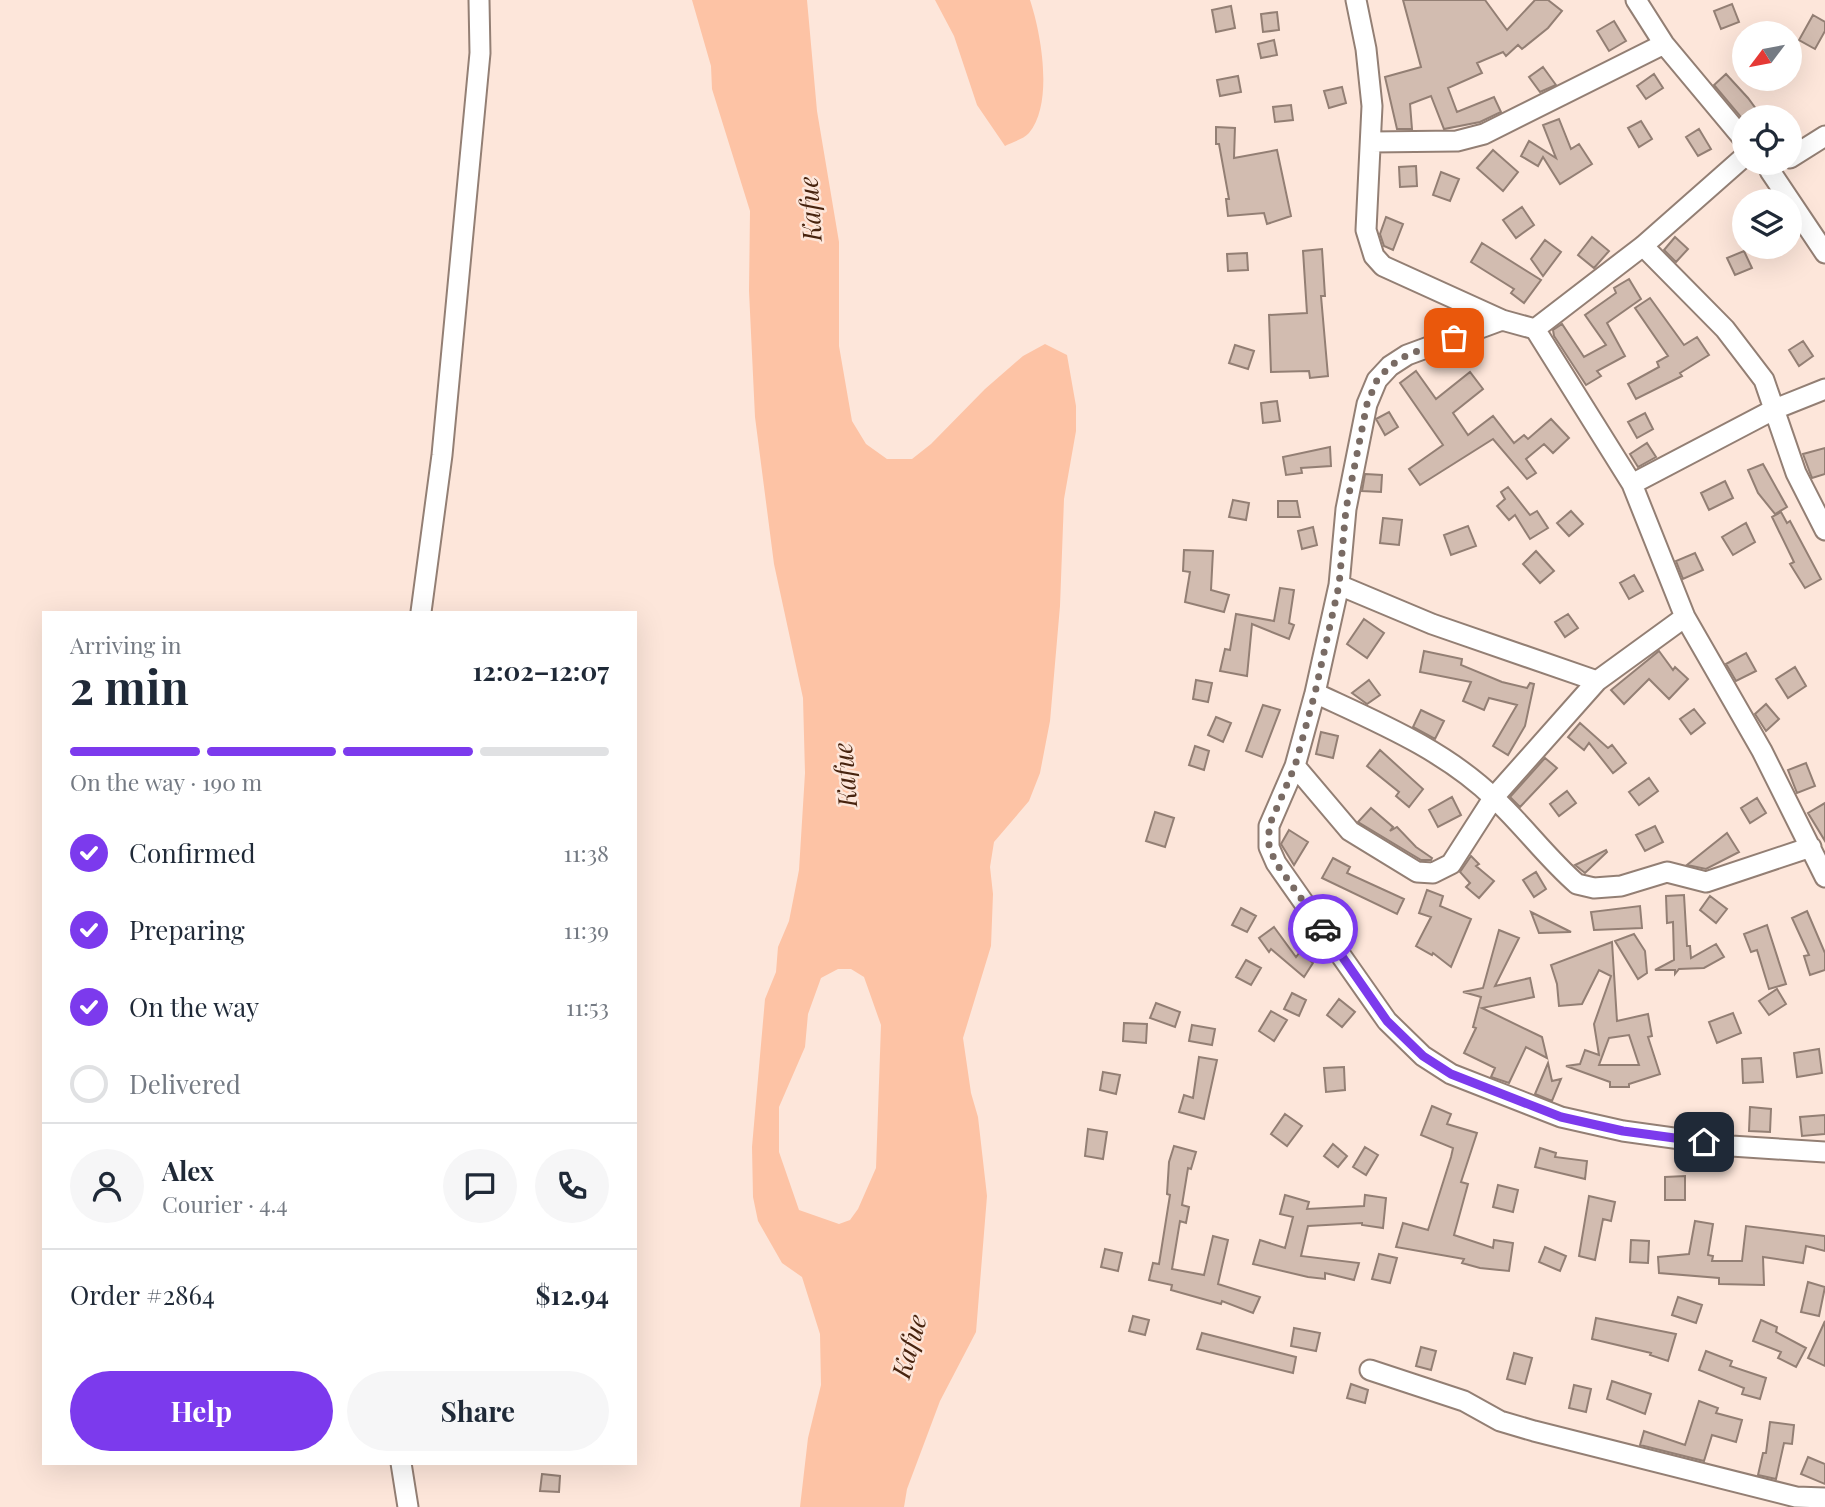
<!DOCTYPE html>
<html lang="en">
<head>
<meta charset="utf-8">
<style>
  :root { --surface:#fff; --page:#f6f6f7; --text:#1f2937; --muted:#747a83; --line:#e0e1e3; --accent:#7c3aed }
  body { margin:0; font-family:"Playfair Display",serif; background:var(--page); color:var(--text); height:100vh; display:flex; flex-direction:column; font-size:26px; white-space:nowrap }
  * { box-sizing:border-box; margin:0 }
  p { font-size:23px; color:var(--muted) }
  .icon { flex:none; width:38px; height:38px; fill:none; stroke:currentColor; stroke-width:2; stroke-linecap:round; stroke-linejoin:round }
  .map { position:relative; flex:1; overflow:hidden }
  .side { position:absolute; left:42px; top:611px; width:595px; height:854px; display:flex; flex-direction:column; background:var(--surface); border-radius:0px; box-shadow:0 7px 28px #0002 }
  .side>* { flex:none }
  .needle { width:46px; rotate:238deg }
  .tools { position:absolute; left:1732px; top:21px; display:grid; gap:14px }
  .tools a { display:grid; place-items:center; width:70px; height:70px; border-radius:50%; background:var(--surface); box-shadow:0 7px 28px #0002; font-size:35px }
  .pin { position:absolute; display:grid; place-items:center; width:60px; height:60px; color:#fff; margin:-30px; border-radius:14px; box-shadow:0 4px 10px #0006 }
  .courier { position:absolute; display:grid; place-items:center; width:70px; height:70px; margin:-35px; border:5px solid #7c3aed; border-radius:50%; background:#fff; color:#222; box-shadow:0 2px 9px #0007 }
  .summary em { font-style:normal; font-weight:700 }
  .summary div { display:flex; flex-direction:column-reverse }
  .summary { display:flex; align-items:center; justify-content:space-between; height:119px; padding:0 28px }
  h1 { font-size:46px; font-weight:700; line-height:52px }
  .bar { display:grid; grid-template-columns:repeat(4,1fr); gap:10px 7px; align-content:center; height:84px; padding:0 28px }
  .bar i { height:9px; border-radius:5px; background:var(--line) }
  .bar .active { background:var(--accent) }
  .bar p { grid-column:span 4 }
  .line { display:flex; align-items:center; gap:18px; padding:0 28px; border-top:2px solid var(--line) }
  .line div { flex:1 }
  .round { display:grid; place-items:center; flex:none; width:74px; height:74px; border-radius:37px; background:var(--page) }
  ol { padding:0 28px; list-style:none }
  li { display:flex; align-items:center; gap:21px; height:77px }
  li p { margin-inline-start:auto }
  li .icon { padding:7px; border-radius:50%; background:var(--accent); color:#fff; stroke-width:4 }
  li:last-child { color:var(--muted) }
  li i { width:38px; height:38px; border:4px solid var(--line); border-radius:50% }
  .cta { display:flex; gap:14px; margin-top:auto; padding:14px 28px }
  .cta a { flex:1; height:80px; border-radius:42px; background:var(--accent); color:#fff; font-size:28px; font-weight:700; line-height:80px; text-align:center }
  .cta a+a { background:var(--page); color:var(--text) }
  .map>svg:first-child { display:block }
</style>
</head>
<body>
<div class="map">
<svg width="1825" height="1507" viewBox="0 0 1825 1507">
  <rect width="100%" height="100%" fill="#fde6da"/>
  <!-- water -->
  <path fill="#fdc3a5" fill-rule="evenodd" d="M692,0H807L817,111L839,242V346L852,421L866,444L887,459H912L931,444L985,389L1023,356L1045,344L1067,355L1076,406V431L1064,499L1060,606L1050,721L1040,773L1029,801L994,842L990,867L993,894L991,946L963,1038L971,1093L978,1117L987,1196L976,1332L940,1401L907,1489L904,1507H800L808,1438L821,1385L820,1334L802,1277L782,1263L758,1221L753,1197L752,1147L765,999L776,972L778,947L789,921L799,870L805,773L803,698L774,564L755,417L749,291L750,211L712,89L711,66ZM838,969H851L864,977L881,1025L876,1168L858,1209L850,1220L839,1224L799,1210L779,1152V1107L805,1047L808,1014L821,978Z
    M935,0H1030C1041,33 1054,103 1029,133C1024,139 1012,142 1005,146L977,105L954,36Z"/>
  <!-- building -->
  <path fill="#d2bcb0" stroke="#937f74" stroke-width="2" fill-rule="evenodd" d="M1403,0H1485L1507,30L1535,0H1548L1562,11L1548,28L1522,49L1518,45L1506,56L1503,52L1477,63L1482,73L1448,88L1457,112L1494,97L1501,112L1480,122L1444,129L1431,96L1410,104L1412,129H1397L1385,77L1421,67Z
    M1732,4L1739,22L1721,29L1714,11Z
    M1231,6L1235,28L1216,32L1212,10Z
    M1277,12L1279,30L1263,32L1261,14Z
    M1813,15L1825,22V31L1815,49L1799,40Z
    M1614,21L1626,41L1609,51L1597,31Z
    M1274,40L1277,55L1261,58L1258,44Z
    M1543,67L1556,85L1540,92L1529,77Z
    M1654,74L1663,88L1646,99L1637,86Z
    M1726,74L1748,98L1762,117H1745V122L1714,85Z
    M1238,76L1241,92L1220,96L1217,80Z
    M1342,87L1346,103L1329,108L1324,91Z
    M1291,105L1293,120L1275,122L1273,107Z
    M1559,119L1571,149L1579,144L1592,164L1560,184L1543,157L1538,166L1521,156L1529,141L1556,158L1543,125Z
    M1641,121L1652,139L1639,147L1628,128Z
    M1216,127L1235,128L1234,158L1277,150L1291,216L1267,224L1264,213L1228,216L1226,199H1229L1219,144H1216Z
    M1699,129L1711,149L1698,156L1686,137Z
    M1493,150L1518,172L1503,191L1477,168Z
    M1416,166L1417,186L1400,187L1399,167Z
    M1441,172L1459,179L1450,201L1433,195Z
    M1522,207L1534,225L1516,238L1503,220Z
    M1386,217L1403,224L1393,250L1384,246L1380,234Z
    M1592,237L1609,251L1594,268L1578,255Z
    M1675,237L1688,249L1676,262L1664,250Z
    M1545,240L1561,252L1543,276L1531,259Z
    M1482,243L1541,280L1524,303L1511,293L1514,289L1471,262Z
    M1322,249L1325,296H1321L1328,376L1310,378L1309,371L1271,372L1269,315L1307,313L1303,251Z
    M1744,251L1752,268L1735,275L1727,258Z
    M1247,253L1248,270L1228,271L1227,254Z
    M1629,279L1641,299L1607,323L1625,356L1597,371L1601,376L1586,385L1554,336L1553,330L1562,324L1584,357L1606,345L1585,315L1616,293L1614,288Z
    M1650,298L1684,345L1697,337L1709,355L1680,373L1682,376L1636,399L1628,384L1659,367L1657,362L1668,356L1635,308Z
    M1803,341L1813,356L1799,366L1789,350Z
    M1235,345L1254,351L1248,369L1229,363Z
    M1416,371L1436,399L1470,372L1483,389L1453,413L1468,435L1493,416L1514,443L1524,435L1528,439L1551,419L1569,438L1553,453L1544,444L1526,459L1536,473L1527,479L1493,439L1420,485L1409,469L1443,445L1400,383Z
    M1277,401L1280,421L1263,423L1261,403Z
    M1389,412L1398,427L1385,435L1376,419Z
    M1645,413L1653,429L1637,438L1628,422Z
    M1647,443L1656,457L1638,467L1630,454Z
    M1330,447L1331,466L1301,468L1302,473L1286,475L1283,457Z
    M1825,448V474L1812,478L1803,454Z
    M1763,464L1787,507L1775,514L1758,493L1748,470Z
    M1365,474L1382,475L1381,492L1362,491Z
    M1725,481L1733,498L1709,510L1701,493Z
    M1508,487L1530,515L1537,511L1548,528L1530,539L1515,515L1509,520L1497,506L1505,499L1501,492Z
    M1233,500L1249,503L1246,520L1229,517Z
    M1278,501H1297L1300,517H1278Z
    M1571,511L1583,524L1569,536L1557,523Z
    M1781,512L1787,523L1790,521L1821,579L1805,588L1790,564L1794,562L1772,517Z
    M1383,518L1402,520L1399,545L1380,543Z
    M1746,523L1755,542L1733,555L1722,537Z
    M1468,526L1476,546L1451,555L1444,535Z
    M1313,527L1317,545L1302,549L1298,531Z
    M1184,550L1213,551L1211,590L1229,595L1224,612L1185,602L1190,572L1183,571Z
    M1536,551L1554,571L1540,583L1523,564Z
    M1695,553L1703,570L1683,579L1676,561Z
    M1634,575L1643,591L1629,599L1620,583Z
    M1280,588L1294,590L1289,623L1294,625L1289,639L1252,624L1247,676L1220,671L1225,649L1230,650L1236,614L1274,621Z
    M1568,614L1578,628L1565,637L1555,622Z
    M1364,619L1384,633L1367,658L1347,644Z
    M1424,651L1462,659L1461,665L1502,682L1527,688L1530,683L1534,684L1525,726L1508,755L1493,746L1517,705L1489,698L1484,710L1463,701L1471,682L1420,672Z
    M1659,651L1673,670L1675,667L1688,679L1669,699L1649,679L1624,704L1611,690Z
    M1746,653L1756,671L1736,681L1726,664Z
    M1795,667L1806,686L1788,698L1776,679Z
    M1196,680L1212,683L1208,702L1193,699Z
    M1369,680L1380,695L1367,704L1352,693Z
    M1766,704L1779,719L1766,731L1755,714Z
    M1263,705L1280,710L1262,757L1246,751Z
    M1694,709L1705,723L1691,734L1680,719Z
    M1421,710L1444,721L1435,739L1413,727Z
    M1216,717L1231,723L1223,742L1208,735Z
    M1580,723L1608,748L1612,745L1626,763L1613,773L1589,743L1584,750L1568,737Z
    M1321,732L1338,736L1333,758L1316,754Z
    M1195,746L1209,751L1204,770L1189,765Z
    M1380,750L1423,789L1409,807L1396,796L1399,792L1367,766Z
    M1545,758L1557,768L1520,807L1510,797Z
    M1806,763L1815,786L1797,793L1788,770Z
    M1649,778L1658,791L1639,805L1629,792Z
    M1567,791L1576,803L1559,816L1550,804Z
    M1452,797L1461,815L1438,827L1429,810Z
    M1757,798L1766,813L1750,823L1741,808Z
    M1825,803V841L1808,813Z
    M1371,808L1393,827L1390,831L1397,827L1416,847L1432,858L1431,860H1421L1358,822Z
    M1155,812L1174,818L1165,847L1146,841Z
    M1655,826L1663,842L1645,851L1636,835Z
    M1289,830L1308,842L1294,865L1281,844Z
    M1727,833L1739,852L1706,869L1687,865Z
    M1606,850L1607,852L1585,873L1575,865Z
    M1471,856L1479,864L1476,866L1494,881L1479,898L1466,887L1470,883L1460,872Z
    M1333,858L1350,867L1347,873L1404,899L1397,914L1322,878Z
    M1536,872L1546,889L1534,897L1523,880Z
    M1427,890L1443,896L1440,906L1471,919L1451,967L1433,953L1432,955L1416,946L1431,917L1419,913Z
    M1684,895L1687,946H1690L1691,958L1716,944L1724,957L1704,968L1679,969L1675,974V970H1655L1674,960L1673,922L1667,923L1666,896Z
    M1710,896L1727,909L1716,923L1700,910Z
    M1640,906L1642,928L1594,930L1591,912Z
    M1241,908L1256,916L1247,932L1232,925Z
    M1807,911L1825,953V970L1810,975L1804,956L1809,955L1792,918Z
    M1531,912L1571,932L1539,933Z
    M1767,925L1786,984L1769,989L1757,950L1751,952L1744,934Z
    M1274,927L1296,957L1300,952L1313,963L1304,977L1271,949L1269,952L1259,938Z
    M1499,930L1519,938L1495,986L1530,978L1534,997L1482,1008L1542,1037L1547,1058L1526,1047L1509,1083L1491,1077L1495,1068L1464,1053L1476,1028L1473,1027L1481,997L1463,992L1483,988Z
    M1634,934L1645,951L1647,973L1638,979L1615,941Z
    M1612,942L1617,1021L1648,1014L1652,1036L1648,1037L1660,1074L1629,1084V1087H1610V1082L1566,1066L1580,1064L1585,1050L1599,1055L1594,1024L1611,976L1599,970L1582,1004L1559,1006L1557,984L1551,965ZM1629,1035L1639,1065H1599L1609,1038Z
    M1246,960L1261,968L1251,985L1236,977Z
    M1777,989L1786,1004L1769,1015L1759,1001Z
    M1292,993L1306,1000L1299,1016L1284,1009Z
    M1339,999L1355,1012L1342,1027L1327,1015Z
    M1156,1003L1180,1012L1175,1027L1150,1018Z
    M1271,1011L1287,1020L1274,1041L1259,1031Z
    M1733,1013L1741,1033L1717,1043L1709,1022Z
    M1124,1023L1147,1024L1146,1043L1123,1041Z
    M1192,1025L1215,1029L1212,1045L1189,1041Z
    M1819,1049L1822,1073L1797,1077L1794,1053Z
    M1199,1057L1217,1060L1204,1119L1179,1112L1184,1095L1193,1098Z
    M1761,1058L1763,1082L1743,1083L1742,1059Z
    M1548,1063L1552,1081L1561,1079L1552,1101L1535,1094Z
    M1344,1067L1345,1090L1326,1092L1324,1068Z
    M1103,1072L1120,1075L1116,1094L1100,1090Z
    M1432,1106L1451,1114L1447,1124L1477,1133L1461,1182L1468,1184L1454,1235L1493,1248L1494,1240L1513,1243L1509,1271L1480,1268L1462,1263L1464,1259L1396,1247L1403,1223L1428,1230L1451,1157L1453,1148L1421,1135Z
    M1750,1107L1771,1109L1770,1132L1749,1131Z
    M1285,1114L1302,1126L1287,1146L1271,1134Z
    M1825,1115V1134L1802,1136L1800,1117Z
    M1088,1129L1107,1132L1103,1159L1085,1156Z
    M1333,1144L1347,1156L1338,1167L1324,1156Z
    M1174,1146L1196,1152L1191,1169L1188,1168L1182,1205L1189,1207L1186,1223L1180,1221L1172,1269L1204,1275L1213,1236L1228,1240L1218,1284L1260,1297L1253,1313L1222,1301L1221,1304L1171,1290L1172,1285L1149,1280L1153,1263L1159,1264L1170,1195L1167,1194L1169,1162Z
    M1365,1147L1378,1155L1366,1175L1353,1167Z
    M1540,1148L1556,1153L1555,1157L1587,1161L1585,1179L1535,1167Z
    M1685,1176V1200H1665V1177Z
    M1498,1185L1518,1190L1513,1212L1493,1207Z
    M1285,1195L1309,1202L1307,1209L1364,1206L1365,1195L1386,1198L1383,1228L1362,1225V1223L1308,1226L1301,1256L1359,1263L1354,1280L1325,1273V1279L1308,1277L1253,1264L1260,1240L1285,1248L1293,1217L1280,1214Z
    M1589,1196L1615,1202L1611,1221L1603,1219L1595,1260L1579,1256Z
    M1695,1221L1713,1224L1708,1255L1713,1256L1712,1261H1742L1746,1226L1825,1236V1251L1806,1246L1803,1263L1763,1257L1764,1285L1719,1284V1278L1659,1273L1658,1257L1689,1254Z
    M1631,1240L1649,1241L1648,1263L1630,1262Z
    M1545,1247L1566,1256L1560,1271L1539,1262Z
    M1105,1249L1122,1253L1118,1271L1101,1267Z
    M1379,1254L1397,1258L1390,1283L1372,1279Z
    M1808,1282L1825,1287L1819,1316L1801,1312Z
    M1678,1297L1702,1305L1696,1323L1672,1315Z
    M1133,1316L1149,1320L1145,1335L1129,1331Z
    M1596,1318L1676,1334L1668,1361L1650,1355L1651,1353L1592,1339Z
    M1761,1320L1777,1327L1776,1332L1806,1348L1796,1367L1778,1358L1781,1352L1753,1341Z
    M1825,1321V1366L1808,1358Z
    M1294,1328L1320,1333L1316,1351L1291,1346Z
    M1202,1333L1296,1357L1293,1373L1197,1349Z
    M1421,1347L1436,1351L1431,1370L1416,1366Z
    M1706,1351L1732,1361L1730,1366L1766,1378L1760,1399L1742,1394L1744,1388L1699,1370Z
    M1514,1353L1532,1358L1525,1384L1507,1379Z
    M1612,1381L1651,1394L1645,1414L1607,1399Z
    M1351,1384L1368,1390L1365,1403L1347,1398Z
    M1574,1385L1591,1389L1586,1412L1569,1408Z
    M1699,1401L1718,1408L1716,1413L1742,1420L1736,1442L1712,1435L1704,1461L1640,1445L1644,1431L1685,1445Z
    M1770,1422L1794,1425L1792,1444L1784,1443L1776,1479L1758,1475L1763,1453H1766Z
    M1808,1457L1825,1464V1484L1801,1474Z
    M542,1474L560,1476L559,1492L540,1491Z"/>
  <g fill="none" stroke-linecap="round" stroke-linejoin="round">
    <!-- minor casing -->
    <g stroke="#937f74" stroke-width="23">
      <path id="minor" d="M1356,0L1366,49L1372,106L1366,230L1374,256L1383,266L1502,320
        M1636,0L1664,44L1745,141
        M1372,142L1457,141L1484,134L1664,44
        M1745,156L1643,246L1535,329L1502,320L1407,355L1390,366L1377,380L1367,404L1346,509L1339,585L1315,693L1295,766L1269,826V847L1276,863L1387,1021L1423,1056L1451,1074L1561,1117L1623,1131L1731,1146L1825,1152
        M1790,158L1825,136
        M1770,171L1825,253
        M1643,246L1725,329L1764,380L1796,473L1825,530
        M1535,329L1632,484L1685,617L1762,751L1825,877
        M1632,484L1775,409L1825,389
        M1339,585L1432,624L1597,681
        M421,612L442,455L480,53L479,0
        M1315,693C1377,722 1445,750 1495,799C1524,826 1547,858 1577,884L1594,888L1621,886L1667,872L1706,882L1811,847
        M1295,766L1350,831L1417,872L1433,873L1451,864L1494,797L1597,681L1685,617
        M1370,1370L1464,1401L1500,1421L1534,1431L1796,1497L1825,1498
        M401,1463L408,1507"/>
    </g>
    <!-- minor -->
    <use href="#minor" stroke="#fff" stroke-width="19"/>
  </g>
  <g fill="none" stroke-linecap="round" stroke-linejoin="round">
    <!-- done -->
    <path stroke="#796b64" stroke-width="7" stroke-dasharray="0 12.6" d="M1323,929L1276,863L1269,847V826L1295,766L1315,693L1339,585L1346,509L1367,404L1377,380L1390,366L1407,355L1454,338"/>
    <!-- route -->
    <path stroke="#7c3aed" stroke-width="9" d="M1323,929L1387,1021L1423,1056L1451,1074L1561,1117L1623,1131L1704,1142"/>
  </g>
  <g text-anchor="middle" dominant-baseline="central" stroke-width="5" stroke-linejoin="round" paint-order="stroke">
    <!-- water labels -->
    <g font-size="26" font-style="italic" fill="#47230e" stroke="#fde6da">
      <text transform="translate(809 209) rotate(-94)">Kafue</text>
      <text transform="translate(844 775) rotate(-95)">Kafue</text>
      <text transform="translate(908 1346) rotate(-74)">Kafue</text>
    </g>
  </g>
</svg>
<div class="tools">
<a><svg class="needle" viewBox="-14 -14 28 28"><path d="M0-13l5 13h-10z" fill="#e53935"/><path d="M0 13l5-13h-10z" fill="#747a83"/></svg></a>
<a><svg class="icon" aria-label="locate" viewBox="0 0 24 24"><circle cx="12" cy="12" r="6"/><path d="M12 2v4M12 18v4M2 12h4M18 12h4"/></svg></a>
<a><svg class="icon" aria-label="layers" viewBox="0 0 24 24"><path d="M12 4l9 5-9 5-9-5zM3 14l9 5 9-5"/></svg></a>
</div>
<div class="pin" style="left:1454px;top:338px;background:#ea580c"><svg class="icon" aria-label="bag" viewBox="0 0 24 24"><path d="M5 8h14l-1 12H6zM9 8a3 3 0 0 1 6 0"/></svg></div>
<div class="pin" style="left:1704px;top:1142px;background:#1f2937"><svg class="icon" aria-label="home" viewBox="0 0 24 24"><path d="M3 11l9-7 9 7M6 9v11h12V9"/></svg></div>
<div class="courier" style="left:1323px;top:929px"><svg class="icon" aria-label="car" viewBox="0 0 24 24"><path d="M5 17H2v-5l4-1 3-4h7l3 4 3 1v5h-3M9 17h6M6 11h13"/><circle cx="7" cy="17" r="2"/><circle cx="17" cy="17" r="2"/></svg></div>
<section class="side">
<div class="summary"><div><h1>2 min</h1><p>Arriving in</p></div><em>12:02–12:07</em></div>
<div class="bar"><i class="active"></i><i class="active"></i><i class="active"></i><i></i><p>On the way · 190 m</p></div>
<ol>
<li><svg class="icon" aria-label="check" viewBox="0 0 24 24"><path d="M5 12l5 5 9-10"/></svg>Confirmed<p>11:38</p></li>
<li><svg class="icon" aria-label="check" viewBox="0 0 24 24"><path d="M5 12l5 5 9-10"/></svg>Preparing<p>11:39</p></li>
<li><svg class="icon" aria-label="check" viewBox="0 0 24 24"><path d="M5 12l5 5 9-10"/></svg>On the way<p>11:53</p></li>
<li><i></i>Delivered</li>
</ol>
<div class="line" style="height:126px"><a class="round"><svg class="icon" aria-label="person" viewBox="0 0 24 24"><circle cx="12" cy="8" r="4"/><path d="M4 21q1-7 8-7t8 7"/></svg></a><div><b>Alex</b><p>Courier · 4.4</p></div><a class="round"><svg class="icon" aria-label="chat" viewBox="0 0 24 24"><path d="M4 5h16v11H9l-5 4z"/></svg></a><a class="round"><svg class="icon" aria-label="phone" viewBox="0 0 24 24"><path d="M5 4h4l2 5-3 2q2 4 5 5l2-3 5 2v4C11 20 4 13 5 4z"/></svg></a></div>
<div class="line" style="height:91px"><div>Order #2864</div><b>$12.94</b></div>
<div class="cta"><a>Help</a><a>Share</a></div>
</section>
</div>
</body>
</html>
